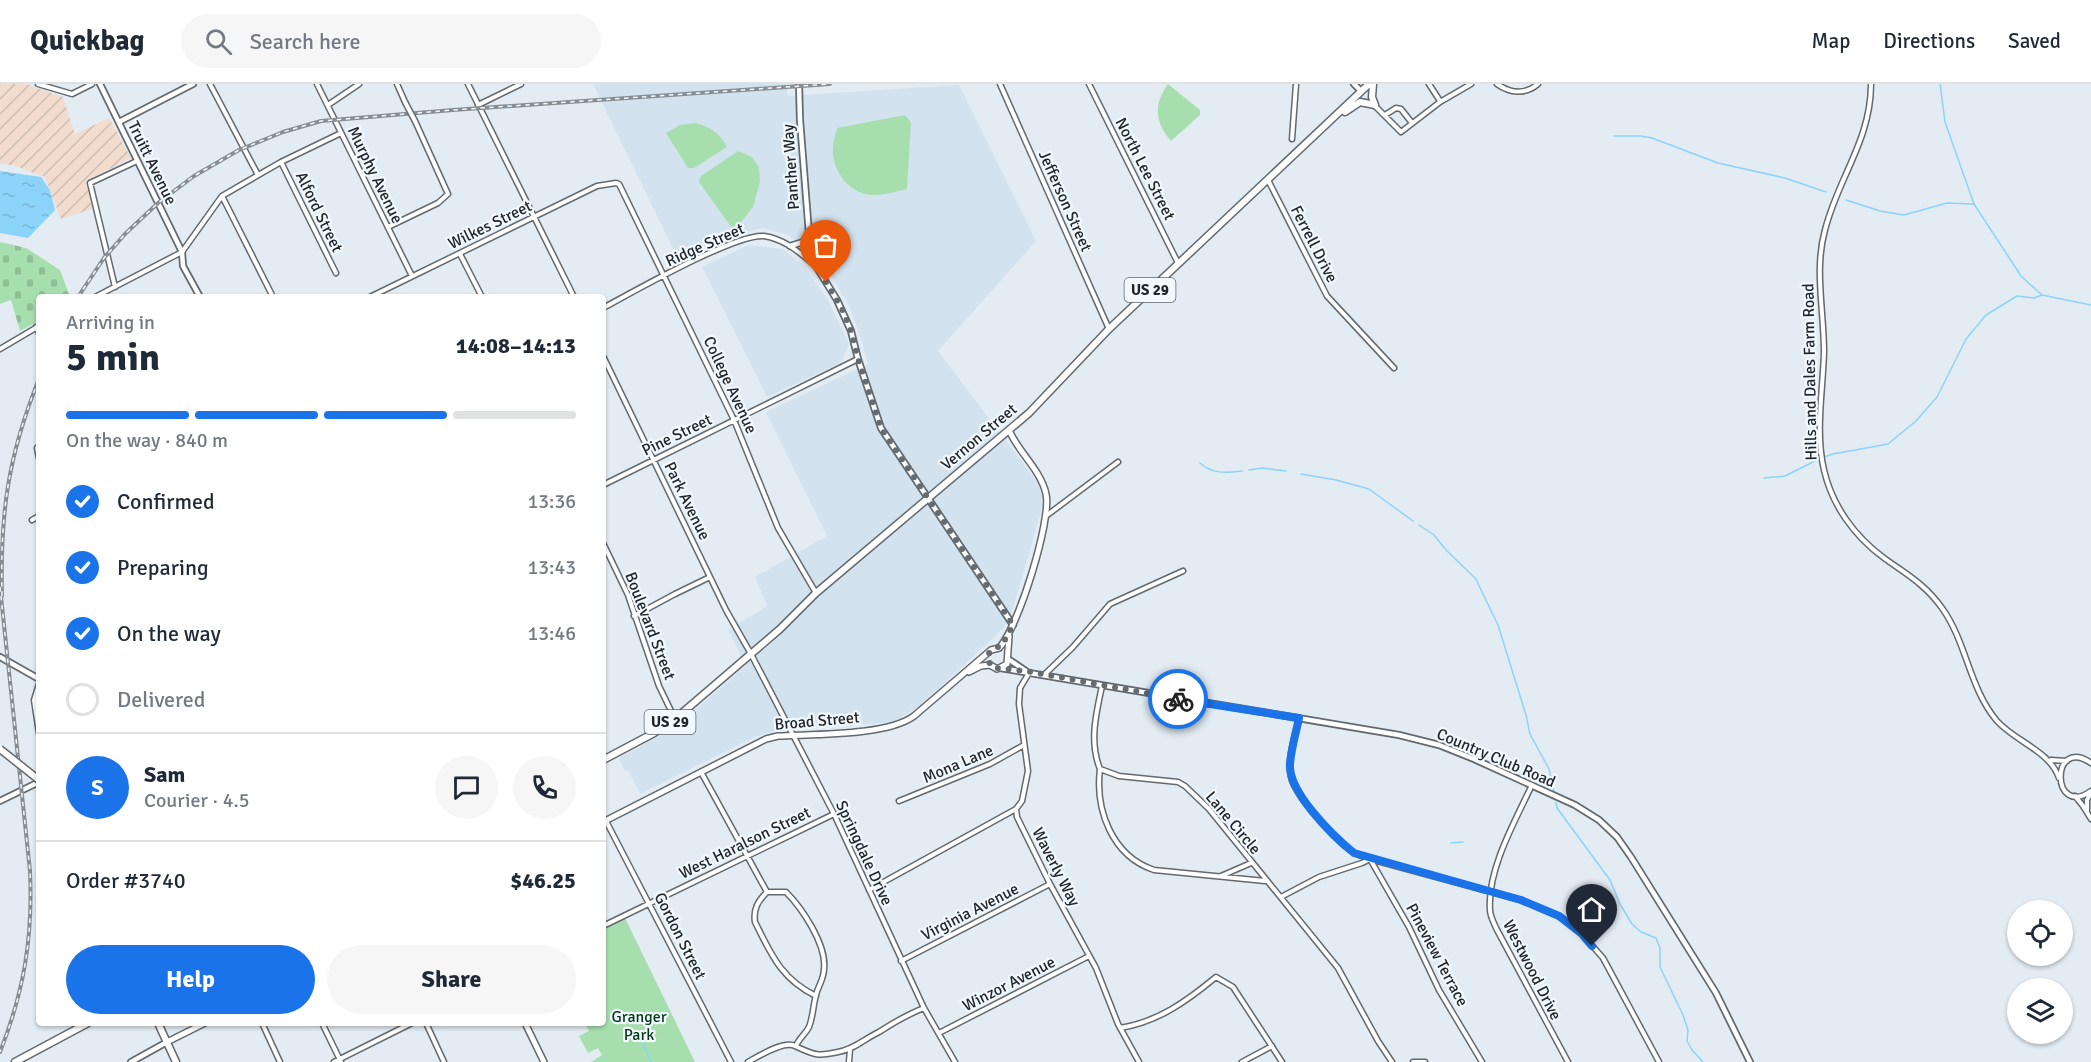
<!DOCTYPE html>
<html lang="en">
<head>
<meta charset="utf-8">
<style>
  :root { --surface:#fff; --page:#f6f6f7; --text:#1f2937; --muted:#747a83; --line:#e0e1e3; --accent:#1a73e8 }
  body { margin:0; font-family:Signika,sans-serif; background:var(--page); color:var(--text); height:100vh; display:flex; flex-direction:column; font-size:22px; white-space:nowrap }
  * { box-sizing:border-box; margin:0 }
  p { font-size:20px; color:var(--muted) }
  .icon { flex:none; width:33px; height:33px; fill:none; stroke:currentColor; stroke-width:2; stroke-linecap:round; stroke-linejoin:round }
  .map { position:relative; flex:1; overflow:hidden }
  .sheet { position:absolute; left:36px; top:210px; width:570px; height:732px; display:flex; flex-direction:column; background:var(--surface); border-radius:6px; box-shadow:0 2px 4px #0004 }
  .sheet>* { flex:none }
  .tools { position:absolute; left:2007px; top:816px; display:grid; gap:12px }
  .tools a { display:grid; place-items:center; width:66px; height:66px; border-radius:50%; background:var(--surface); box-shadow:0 2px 4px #0004; font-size:30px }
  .pin { position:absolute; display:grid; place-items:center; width:51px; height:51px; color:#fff; margin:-62px -26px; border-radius:50% 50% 50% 0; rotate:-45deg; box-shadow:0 0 6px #0007 }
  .pin .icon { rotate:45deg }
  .courier { position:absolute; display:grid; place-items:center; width:60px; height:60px; margin:-30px; border:4px solid #1a73e8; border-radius:50%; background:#fff; color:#222; box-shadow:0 2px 8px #0007 }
  .headline em { font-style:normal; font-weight:700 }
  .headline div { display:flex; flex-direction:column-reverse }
  .headline { display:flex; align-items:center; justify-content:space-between; height:102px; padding:0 30px }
  h1 { font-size:39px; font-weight:700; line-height:45px }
  .bar { display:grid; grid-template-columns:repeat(4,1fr); gap:9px 6px; align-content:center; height:72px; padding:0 30px }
  .bar i { height:8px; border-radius:4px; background:var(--line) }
  .bar .on { background:var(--accent) }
  .bar p { grid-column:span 4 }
  .line { display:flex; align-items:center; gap:15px; padding:0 30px; border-top:2px solid var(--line) }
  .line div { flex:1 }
  .round { display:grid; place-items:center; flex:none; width:63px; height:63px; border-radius:32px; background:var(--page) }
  ol { padding:0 30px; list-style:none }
  li { display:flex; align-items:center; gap:18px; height:66px }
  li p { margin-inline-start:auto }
  li .icon { padding:6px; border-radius:50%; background:var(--accent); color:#fff; stroke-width:4 }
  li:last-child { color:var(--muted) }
  li i { width:33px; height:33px; border:3px solid var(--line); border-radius:50% }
  .action { display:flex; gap:12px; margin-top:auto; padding:12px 30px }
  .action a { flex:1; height:69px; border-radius:36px; background:var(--accent); color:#fff; font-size:24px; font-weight:700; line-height:69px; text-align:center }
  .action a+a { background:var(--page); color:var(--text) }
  header { display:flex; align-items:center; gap:36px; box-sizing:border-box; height:84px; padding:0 30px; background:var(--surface); border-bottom:2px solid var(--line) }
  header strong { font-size:28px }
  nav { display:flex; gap:33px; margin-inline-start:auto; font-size:21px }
  .search { width:420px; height:54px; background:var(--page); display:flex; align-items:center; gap:15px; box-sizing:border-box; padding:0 21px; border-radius:33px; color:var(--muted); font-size:22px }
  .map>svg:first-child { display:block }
</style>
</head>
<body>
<header>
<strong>Quickbag</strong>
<div class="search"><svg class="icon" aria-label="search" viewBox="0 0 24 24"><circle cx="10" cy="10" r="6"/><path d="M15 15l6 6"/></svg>Search here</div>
<nav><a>Map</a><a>Directions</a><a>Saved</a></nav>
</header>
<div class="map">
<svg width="2091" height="978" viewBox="0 0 2091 978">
  <defs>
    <pattern id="industrial-furrows" width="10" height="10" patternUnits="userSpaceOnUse" patternTransform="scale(1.5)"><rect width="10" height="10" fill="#f1dcce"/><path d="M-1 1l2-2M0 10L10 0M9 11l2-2" fill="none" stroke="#cebdb1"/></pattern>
    <pattern id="cemetery-stones" width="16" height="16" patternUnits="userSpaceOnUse" patternTransform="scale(1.5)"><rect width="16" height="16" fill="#a7dead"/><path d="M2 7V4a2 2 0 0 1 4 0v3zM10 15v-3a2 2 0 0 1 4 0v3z" fill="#8fbe95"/></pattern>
    <pattern id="water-ripples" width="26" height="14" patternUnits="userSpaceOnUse" patternTransform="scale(1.5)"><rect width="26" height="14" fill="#8cd3fa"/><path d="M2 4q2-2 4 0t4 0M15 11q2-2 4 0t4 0" fill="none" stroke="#78b5d6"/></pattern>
  </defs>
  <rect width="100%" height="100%" fill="#e3ecf3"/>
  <!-- built -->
  <path fill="#d2e2ee" d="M593,0H787V12L959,1L1036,157L938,267L1038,399L1042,412L1041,428L1013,524L1004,544L921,621L893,638L780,646L757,652L640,710L628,686L625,687L619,674L674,644L746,582L728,546L767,522L755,493L827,452L766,328L868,280L860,252L849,222L828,186L799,159L787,151L763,144L729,152L678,175Z
    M748,161L783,165L804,182L828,216L849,260L841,279L767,313L702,183Z"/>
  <!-- industrial -->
  <path fill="url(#industrial-furrows)" d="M0,0H26L63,13L75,50L109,34L131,74L86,97L92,125L61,135L45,93L13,81L0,80Z"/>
  <!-- green -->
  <path fill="#a7dead" d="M1168,0L1200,26V31L1171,57C1155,38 1153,21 1168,0Z
    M905,31L911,38L907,105C894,108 879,113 865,110C845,105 831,82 833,63C833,57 836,50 837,44Z
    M696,39C711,44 719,48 727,63L694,84H688L666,49L680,41Z
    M738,67L752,73L759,83L760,98L753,123L734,147L699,98L701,92Z
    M625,834L695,978H591L602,971L598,964L588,969L579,952L589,947L585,939H603V845Z"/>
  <!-- cemetery -->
  <path fill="url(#cemetery-stones)" d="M0,158L26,164L60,186L70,213H39V237L20,247L11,216L0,220Z"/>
  <!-- water -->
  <path fill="url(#water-ripples)" d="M0,87L41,93L50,106L55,126L28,154L0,149Z"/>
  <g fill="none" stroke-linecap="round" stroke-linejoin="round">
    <!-- stream -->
    <path stroke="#8cd3fa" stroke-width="1.5" d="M1940,0L1945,38L1974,120L2021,192L2042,211L2091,221
      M1614,52H1641L1652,54L1718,79L1785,94L1826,108
      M1846,116L1880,127L1904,131L1947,119L1973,120
      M1824,373L1833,370L1888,360L1916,337L1937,313L1966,255L1986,231L2017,212L2034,214L2042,211
      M1200,379C1212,390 1225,389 1242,387
      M1249,386L1262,384L1286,387
      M1301,390L1336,396L1369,405L1413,437
      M1764,394L1785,392L1817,376
      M1419,441L1434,451L1446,466L1476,495L1481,506L1498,541L1526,631L1530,650L1549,685L1554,707
      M1556,719L1557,724L1610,796L1620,820L1632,840L1641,848L1656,854L1660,864V883L1683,931L1688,946L1687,957L1692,966L1703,978
      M1451,759L1463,758
      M642,957L651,978"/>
    <!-- minor casing -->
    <g stroke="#626a70" stroke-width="7">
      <path id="minor" d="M38,0L72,10L92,0
        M210,0L258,91
        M317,0L412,192
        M397,0L405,18
        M468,0L574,213
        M1000,0L1109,245
        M1089,0L1178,179
        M1429,0L1440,17
        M1497,0C1510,9 1525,11 1538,0
        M1871,0C1871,56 1838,94 1825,146C1814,185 1824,227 1824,268C1823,306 1815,348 1824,386C1832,421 1854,452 1884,474C1906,490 1925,500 1942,524C1967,559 1969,604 1997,637C2016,658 2050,667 2059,694
        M328,21L359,0
        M478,21L521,0
        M1375,22L1401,48L1440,18L1471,0
        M1385,31L1396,24L1401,25L1412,39
        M1292,55L1296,0
        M281,78L336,189
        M1268,96L1327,212L1394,284
        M222,112L273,213
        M388,143L438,119L448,110L415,37
        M460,170L482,213
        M115,203L90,99L137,77
        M95,213L182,168L222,112L281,78L341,49
        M370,213L597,102L616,99L619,100L734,336L778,444L816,509
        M603,224C633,208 736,149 764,152C785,155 800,169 816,182
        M36,243L39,249
        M0,265L39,242
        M603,272L726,526L751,570L834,730L924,924L955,978
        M39,362L37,364L39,374
        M603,401L858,275
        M1046,432L1118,378
        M32,436L39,432
        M603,459L628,511L659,602L675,635
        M634,532L675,510L710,493
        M1029,589L1020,604L1019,620L1028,687L1022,717L1016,725L1017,733L1050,800L1096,884L1118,940L1139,978
        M1044,591L1073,563L1110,520L1183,487
        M39,600L34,616L39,649
        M1102,602C1096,630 1089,658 1100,685L1119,692L1178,698L1185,702L1209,725L1338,884L1378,957L1392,978
        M1299,634C1295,652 1287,675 1291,693C1295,712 1336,757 1353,768C1358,771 1364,773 1370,775L1521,816L1559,832L1581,849L1603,874L1659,978
        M2051,676L2067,677
        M2091,679C2050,651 2051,735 2091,707
        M1100,685C1095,726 1112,772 1154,786L1265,797
        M701,688L767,808
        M1532,701C1515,737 1487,786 1490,826C1490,832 1494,839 1496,844L1568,978
        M2075,712L2083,722L2091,735
        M899,717L990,680L1024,661
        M2087,727V716L2091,709
        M606,737L731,978
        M1221,792L1251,779
        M869,806L1016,725
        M767,808H786C802,824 827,861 824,885C824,895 818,902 816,911C813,922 813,933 809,943C805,951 799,954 796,962
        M767,808C758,817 753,825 755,838C771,870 781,895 816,912
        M1281,813L1319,793L1362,779L1370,775L1409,843L1439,906L1482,978
        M603,842L834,730
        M901,877L1050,800
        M262,939L280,978
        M322,939L341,978
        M426,939L444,978
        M1120,944C1158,938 1187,917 1216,893L1233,903L1282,978
        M939,949L1089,872
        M334,978L412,939
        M748,978C757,973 784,956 795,962C813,970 816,973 838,968C855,965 864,955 879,948C893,939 908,930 924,924
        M849,978L850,965
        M1242,978L1272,962
        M1413,978H1425"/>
    </g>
    <!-- tertiary casing -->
    <g stroke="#626a70" stroke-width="8">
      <path id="tertiary" d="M100,0L182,168L183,182L200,213
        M799,0L800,36L809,150L816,182L837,216L851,247L858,275L881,344L1013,541
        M1354,0L1361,7
        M119,38L193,0
        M790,162L803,158L809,150
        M0,573L39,595
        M1008,575L1026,587
        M1000,584L1399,651L1439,661L1474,675L1575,721L1599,736L1617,753L1631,773L1716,909L1750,978
        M0,717L39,698
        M131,978L167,958"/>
    </g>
    <!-- secondary casing -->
    <g stroke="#626a70" stroke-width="8">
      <path id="secondary" d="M999,564C1018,545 1052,435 1046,410C1041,386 1018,368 1009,346
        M990,581L997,585L1007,580L1009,552
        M969,588L981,582L990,581
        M603,738L766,655L778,652C814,650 887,652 914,632L991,566L999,564
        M525,939L544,978
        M167,958L205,939"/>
    </g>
    <!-- primary casing -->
    <g stroke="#626a70" stroke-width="9">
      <path id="primary" d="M1373,0L1372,13L1375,21
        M1345,28L1360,18L1375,21
        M603,676L654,649L675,635L780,545L816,509L1029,329L1109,245L1369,0"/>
    </g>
    <!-- trunk casing -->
    <g stroke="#626a70" stroke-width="9">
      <path id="trunk" d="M158,939L176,978
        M15,978L88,939"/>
    </g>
    <!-- minor -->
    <use href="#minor" stroke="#fff" stroke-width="4"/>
    <!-- tertiary -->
    <use href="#tertiary" stroke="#fff" stroke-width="4.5"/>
    <!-- secondary -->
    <use href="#secondary" stroke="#fff" stroke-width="5"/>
    <!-- primary -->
    <use href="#primary" stroke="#fff" stroke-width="6"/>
    <!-- trunk -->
    <use href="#trunk" stroke="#fff" stroke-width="6"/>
    <!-- rail casing -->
    <g stroke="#878d92" stroke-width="4">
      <path id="rail" d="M78,213L104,174L125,150L158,119L194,92L239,66L283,48L321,37L453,26L830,0
        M0,503L30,787C33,854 24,907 0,968
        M2,512C0,429 8,372 39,295"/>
    </g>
    <!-- rail -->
    <use href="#rail" stroke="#f1f9ff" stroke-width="1.5" stroke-dasharray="4.5" stroke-linecap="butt"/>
    <!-- minor-bridge casing -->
    <g stroke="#626a70" stroke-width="7" stroke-linecap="butt">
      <path id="minor-bridge" d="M405,18L415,37"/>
    </g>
    <!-- trunk-bridge casing -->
    <g stroke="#626a70" stroke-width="9" stroke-linecap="butt">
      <path id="trunk-bridge" d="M0,665L39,696"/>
    </g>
    <!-- minor-bridge -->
    <use href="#minor-bridge" stroke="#fff" stroke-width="4"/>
    <!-- trunk-bridge -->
    <use href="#trunk-bridge" stroke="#fff" stroke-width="6"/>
  </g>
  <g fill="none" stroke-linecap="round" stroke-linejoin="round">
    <!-- done -->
    <path stroke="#666b70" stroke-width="6" stroke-dasharray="0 10.8" d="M826,198L842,225L851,247L858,275L881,344L1013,541L1002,561L992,566L988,570L990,581L994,584L1026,587L1178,615"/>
    <!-- route -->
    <path stroke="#1a73e8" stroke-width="8" d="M1178,615L1299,634C1296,649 1291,665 1290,680C1288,708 1333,752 1354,769L1521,816L1559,832L1581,849L1592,862"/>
  </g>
  <g text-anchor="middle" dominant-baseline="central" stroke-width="4.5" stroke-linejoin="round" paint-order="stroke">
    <!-- shield labels -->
    <g fill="#f1f9ff" stroke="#616569" stroke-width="1.5">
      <rect x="1124.5" y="194" width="51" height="24" rx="4.5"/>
      <rect x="644.5" y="626" width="51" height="24" rx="4.5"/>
    </g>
    <g font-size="15" font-weight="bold" fill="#232629">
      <text x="1150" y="206">US 29</text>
      <text x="670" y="638">US 29</text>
    </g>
    <!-- street labels -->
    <g font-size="16" fill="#232629" stroke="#f1f9ff">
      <text transform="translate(152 79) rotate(64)">Truitt Avenue</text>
      <text transform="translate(791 83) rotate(-94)">Panther Way</text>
      <text transform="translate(1145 85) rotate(63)">North Lee Street</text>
      <text transform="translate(375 91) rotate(64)">Murphy Avenue</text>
      <text transform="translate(1065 117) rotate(66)">Jefferson Street</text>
      <text transform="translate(319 128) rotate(64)">Alford Street</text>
      <text transform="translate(490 141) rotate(-26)">Wilkes Street</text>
      <text transform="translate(1314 160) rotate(63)">Ferrell Drive</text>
      <text transform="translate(705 161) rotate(-24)">Ridge Street</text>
      <text transform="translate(1810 288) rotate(-91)">Hills and Dales Farm Road</text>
      <text transform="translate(730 301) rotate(65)">College Avenue</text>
      <text transform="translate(677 351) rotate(-26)">Pine Street</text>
      <text transform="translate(979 353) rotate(-40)">Vernon Street</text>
      <text transform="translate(687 417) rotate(64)">Park Avenue</text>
      <text transform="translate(650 542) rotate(69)">Boulevard Street</text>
      <text transform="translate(817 637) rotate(-5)">Broad Street</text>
      <text transform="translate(1496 674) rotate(23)">Country Club Road</text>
      <text transform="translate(958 680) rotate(-23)">Mona Lane</text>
      <text transform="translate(1233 739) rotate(50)">Lane Circle</text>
      <text transform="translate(745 759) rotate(-26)">West Haralson Street</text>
      <text transform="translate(864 769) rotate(65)">Springdale Drive</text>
      <text transform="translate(1056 783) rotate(63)">Waverly Way</text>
      <text transform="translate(970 828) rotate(-27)">Virginia Avenue</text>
      <text transform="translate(680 852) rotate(63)">Gordon Street</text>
      <text transform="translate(1437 871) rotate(62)">Pineview Terrace</text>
      <text transform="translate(1532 886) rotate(63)">Westwood Drive</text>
      <text transform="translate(1009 900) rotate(-27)">Winzor Avenue</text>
    </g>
    <!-- park labels -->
    <g font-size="16" fill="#023811" stroke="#f1f9ff">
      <text x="639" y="933">Granger<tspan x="639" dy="18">Park</tspan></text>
    </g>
  </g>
</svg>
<div class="tools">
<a><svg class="icon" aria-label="locate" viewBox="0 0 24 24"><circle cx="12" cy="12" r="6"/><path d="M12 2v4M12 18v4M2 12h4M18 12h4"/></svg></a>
<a><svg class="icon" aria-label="layers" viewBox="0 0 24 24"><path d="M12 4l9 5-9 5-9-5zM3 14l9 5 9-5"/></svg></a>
</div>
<div class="pin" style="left:826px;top:198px;background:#ea580c"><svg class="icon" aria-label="bag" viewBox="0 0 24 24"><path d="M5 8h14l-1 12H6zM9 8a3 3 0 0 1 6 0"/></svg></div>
<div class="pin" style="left:1592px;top:862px;background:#1f2937"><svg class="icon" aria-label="home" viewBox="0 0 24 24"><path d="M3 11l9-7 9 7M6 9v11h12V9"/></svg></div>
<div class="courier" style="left:1178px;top:615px"><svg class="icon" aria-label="bike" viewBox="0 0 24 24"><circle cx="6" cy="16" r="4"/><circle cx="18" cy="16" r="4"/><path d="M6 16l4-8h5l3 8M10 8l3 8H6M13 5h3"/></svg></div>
<section class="sheet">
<div class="headline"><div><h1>5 min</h1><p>Arriving in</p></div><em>14:08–14:13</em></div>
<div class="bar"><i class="on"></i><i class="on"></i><i class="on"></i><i></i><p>On the way · 840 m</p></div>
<ol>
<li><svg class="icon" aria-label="check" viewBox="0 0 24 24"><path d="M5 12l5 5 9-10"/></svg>Confirmed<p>13:36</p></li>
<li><svg class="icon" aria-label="check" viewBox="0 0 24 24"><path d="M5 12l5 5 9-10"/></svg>Preparing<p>13:43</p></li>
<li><svg class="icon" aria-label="check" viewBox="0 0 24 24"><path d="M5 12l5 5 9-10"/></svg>On the way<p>13:46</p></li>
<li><i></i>Delivered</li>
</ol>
<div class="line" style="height:108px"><b class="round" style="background:var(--accent);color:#fff">S</b><div><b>Sam</b><p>Courier · 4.5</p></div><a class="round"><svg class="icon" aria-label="chat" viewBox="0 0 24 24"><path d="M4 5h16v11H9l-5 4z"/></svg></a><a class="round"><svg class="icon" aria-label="phone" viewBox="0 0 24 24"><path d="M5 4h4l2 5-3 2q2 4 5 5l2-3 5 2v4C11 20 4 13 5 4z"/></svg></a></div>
<div class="line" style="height:78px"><div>Order #3740</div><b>$46.25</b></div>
<div class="action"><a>Help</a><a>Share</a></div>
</section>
</div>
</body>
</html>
